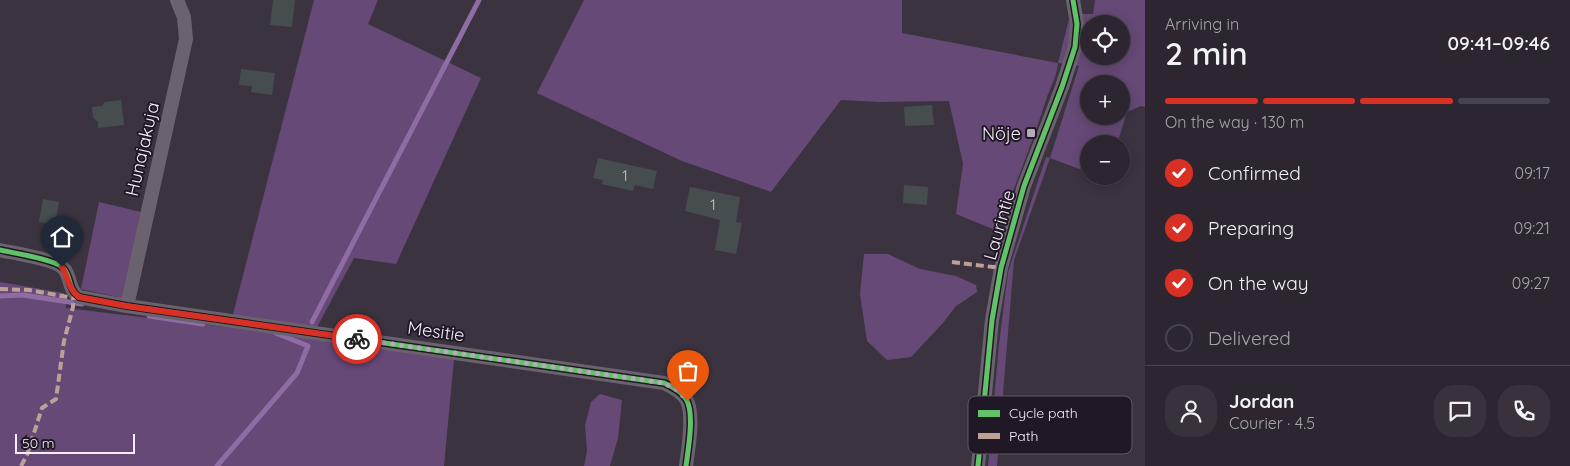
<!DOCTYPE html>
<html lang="en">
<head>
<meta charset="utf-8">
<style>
  :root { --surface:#2d2630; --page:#39323c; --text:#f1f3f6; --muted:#a7a5ab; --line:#48434c; --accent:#d93025 }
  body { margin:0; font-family:Quicksand,sans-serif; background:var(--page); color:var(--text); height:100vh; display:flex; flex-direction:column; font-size:19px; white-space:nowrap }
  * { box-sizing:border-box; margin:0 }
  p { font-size:16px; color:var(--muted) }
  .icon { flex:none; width:28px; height:28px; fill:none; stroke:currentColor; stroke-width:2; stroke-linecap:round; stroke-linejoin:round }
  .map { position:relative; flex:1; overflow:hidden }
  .drawer { display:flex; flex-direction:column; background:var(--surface); width:425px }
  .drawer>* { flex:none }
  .tools { position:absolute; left:1080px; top:15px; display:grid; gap:10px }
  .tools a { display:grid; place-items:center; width:50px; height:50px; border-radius:50%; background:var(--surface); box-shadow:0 2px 12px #0003,0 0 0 1px var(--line); font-size:25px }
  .scale { position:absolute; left:15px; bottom:12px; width:120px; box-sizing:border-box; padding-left:5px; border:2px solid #f6ecfc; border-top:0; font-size:14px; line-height:18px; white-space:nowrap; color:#f6ecfc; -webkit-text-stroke:4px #201925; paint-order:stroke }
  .pin { position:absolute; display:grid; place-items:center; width:42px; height:42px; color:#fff; margin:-51px -21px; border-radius:50% 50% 50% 0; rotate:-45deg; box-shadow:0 0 5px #0007 }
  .pin .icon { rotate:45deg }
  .courier { position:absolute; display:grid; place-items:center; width:50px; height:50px; margin:-25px; border:4px solid #d93025; border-radius:50%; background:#fff; color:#222; box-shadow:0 1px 6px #0007 }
  .head em { font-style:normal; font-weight:600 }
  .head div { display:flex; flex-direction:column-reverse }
  .head { display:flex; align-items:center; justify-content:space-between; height:85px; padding:0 20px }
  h1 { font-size:32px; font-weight:600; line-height:38px }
  .bar { display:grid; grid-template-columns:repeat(4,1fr); gap:8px 5px; align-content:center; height:60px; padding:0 20px }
  .bar i { height:6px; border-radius:4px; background:var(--line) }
  .bar .current { background:var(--accent) }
  .bar p { grid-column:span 4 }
  .line { display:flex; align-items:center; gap:12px; padding:0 20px; border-top:1px solid var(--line) }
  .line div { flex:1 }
  .round { display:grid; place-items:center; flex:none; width:52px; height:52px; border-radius:20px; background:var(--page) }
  ol { padding:0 20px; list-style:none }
  li { display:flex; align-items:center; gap:15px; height:55px }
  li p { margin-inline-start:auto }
  li .icon { padding:5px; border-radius:50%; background:var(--accent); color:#fff; stroke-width:4 }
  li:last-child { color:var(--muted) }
  li i { width:28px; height:28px; border:2px solid var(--line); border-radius:50% }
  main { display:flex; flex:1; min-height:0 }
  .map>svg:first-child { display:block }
</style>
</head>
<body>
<main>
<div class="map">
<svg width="1145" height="466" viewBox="0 0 1145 466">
  <rect width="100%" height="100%" fill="#3c3340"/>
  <!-- green -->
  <path fill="#664976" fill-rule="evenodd" d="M314,0H378L368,24L481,78L396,264L354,258L316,329L232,318Z
    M584,0H902V33L1058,63L1069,19L1074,14H1093L1095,0H1145V107L1141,106L1127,112L1119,138L1116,144H1089V166L1079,169L1050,158L1014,260L997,466H988L999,344L1008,272L1046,157L1050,158L1079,66L1058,63C1057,77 1050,87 1046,100C1032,144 1014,187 998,231L956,214L963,164L949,101L879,102L841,100L771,192L682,161L537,93ZM1089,24H1121V56H1089ZM1089,84H1121V116H1089Z
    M99,202L141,212L123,298L81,289Z
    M864,254H888L920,269L956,276L976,285L977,292L956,306L943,323L911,357L887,360L867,341L860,294Z
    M0,282L64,293L66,308L249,330L454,359L444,466H0Z
    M600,394L622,400L618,438L610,466H584L587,451L585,425L591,402Z"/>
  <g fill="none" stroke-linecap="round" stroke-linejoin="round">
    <!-- stream -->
    <path stroke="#906ca4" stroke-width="5" d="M0,296L23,295L82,304
      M149,316L203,324
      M312,322L479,0
      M217,466L297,373L308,346L276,333"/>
  </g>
  <!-- building -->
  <path fill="#464d4e" d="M273,0H295L292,27L270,25Z
    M241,69L275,73L272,95L251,92L252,86L239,85Z
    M121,100L124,125L98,128V122L93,117L92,107L102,106L105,102Z
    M932,105L934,125L905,126L904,107Z
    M598,158L657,171L653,189L635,185L633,191L602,184L603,180L593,178Z
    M904,185L928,187L927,205L903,203Z
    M690,187L740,197L736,222L742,223L736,254L715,250L720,220L685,211Z
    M43,199L59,202L55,225L39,222Z"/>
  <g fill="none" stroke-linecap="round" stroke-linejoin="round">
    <!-- street -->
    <path stroke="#6a636e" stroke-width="14" d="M0,250C13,253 53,259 62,267C72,275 67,289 79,297L127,306L664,383C673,387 681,391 686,399C695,413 688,450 686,466
      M127,306L186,39L184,17L177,0
      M978,466L992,320L1001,268L1024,186L1062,87L1075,47L1077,24L1073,0"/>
    <!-- quiet -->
    <path stroke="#bda197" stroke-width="4" stroke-dasharray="8 4" stroke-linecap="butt" d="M952,262L1001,268
      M0,289L29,290L73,298L79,297
      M21,466L27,455L42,408L56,399L64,341L73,307V298"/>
    <!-- cycleway casing -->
    <g stroke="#201925" stroke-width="8">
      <path id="cycleway" d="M0,250C13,253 53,259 62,267C72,275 67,289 79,297L127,306L664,383C673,387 681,391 686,399C695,413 688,450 686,466
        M978,466L992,320L1001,268L1024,186L1062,87L1075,47L1077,24L1073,0"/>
    </g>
    <!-- cycleway -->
    <use href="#cycleway" stroke="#61c268" stroke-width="5"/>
  </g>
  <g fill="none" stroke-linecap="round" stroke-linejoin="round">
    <!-- done -->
    <path stroke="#b5abba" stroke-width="5" stroke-dasharray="0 9" d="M357,339L664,383L677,390L688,401"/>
    <!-- route -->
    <path stroke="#d93025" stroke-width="6" d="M62,267C68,277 69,290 79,297L126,306L357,339"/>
  </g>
  <!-- markers -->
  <rect fill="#b5abba" stroke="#201925" stroke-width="2" x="1026" y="128" width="10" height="10" rx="2.5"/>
  <g text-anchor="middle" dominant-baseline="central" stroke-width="4" stroke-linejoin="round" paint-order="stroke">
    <!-- number labels -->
    <g font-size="15" fill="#cac4d0">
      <text x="625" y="175">1</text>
      <text x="713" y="204">1</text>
    </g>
    <!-- poi labels -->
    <g font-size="18" fill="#f6ecfc" stroke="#201925" text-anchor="end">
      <text x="1021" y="133">Nöje</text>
    </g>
    <!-- street labels -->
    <g font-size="18" fill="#f6ecfc" stroke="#201925">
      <text transform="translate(142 149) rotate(-77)">Hunajakuja</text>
      <text transform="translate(999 225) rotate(-74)">Laurintie</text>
      <text transform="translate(436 331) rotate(8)">Mesitie</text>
    </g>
  </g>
  <!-- legend -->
  <rect x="968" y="396" width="164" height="58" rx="8" fill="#201925" stroke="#605866" stroke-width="1"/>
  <rect x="978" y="410" width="22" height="7" fill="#61c268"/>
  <rect x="978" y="433" width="22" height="6" fill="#bda197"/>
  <g font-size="14" fill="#f6ecfc">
    <text x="1009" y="418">Cycle path</text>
    <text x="1009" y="441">Path</text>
  </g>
</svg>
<div class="tools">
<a><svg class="icon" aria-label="locate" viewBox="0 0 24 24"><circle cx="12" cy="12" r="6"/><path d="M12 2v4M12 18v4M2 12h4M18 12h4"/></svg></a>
<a>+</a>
<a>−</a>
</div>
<div class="scale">50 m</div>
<div class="pin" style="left:688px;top:401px;background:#ea580c"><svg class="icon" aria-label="bag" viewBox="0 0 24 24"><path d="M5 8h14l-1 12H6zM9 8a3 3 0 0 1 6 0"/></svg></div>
<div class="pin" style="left:62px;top:267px;background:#1f2937"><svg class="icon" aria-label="home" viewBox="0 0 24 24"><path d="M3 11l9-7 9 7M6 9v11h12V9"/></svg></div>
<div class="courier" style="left:357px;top:339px"><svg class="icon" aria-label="bike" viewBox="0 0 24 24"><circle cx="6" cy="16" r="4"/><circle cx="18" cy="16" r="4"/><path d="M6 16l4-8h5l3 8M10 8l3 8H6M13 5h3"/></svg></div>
</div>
<section class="drawer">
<div class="head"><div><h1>2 min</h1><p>Arriving in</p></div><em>09:41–09:46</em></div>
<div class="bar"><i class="current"></i><i class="current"></i><i class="current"></i><i></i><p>On the way · 130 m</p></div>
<ol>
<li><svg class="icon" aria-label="check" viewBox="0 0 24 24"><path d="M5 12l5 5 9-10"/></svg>Confirmed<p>09:17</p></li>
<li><svg class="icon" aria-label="check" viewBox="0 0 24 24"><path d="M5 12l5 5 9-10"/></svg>Preparing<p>09:21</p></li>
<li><svg class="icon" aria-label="check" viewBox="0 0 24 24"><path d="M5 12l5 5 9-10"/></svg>On the way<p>09:27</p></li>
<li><i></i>Delivered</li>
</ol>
<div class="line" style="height:90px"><a class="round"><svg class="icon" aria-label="person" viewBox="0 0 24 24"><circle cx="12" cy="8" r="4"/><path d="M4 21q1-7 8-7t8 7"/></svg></a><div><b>Jordan</b><p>Courier · 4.5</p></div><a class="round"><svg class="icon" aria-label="chat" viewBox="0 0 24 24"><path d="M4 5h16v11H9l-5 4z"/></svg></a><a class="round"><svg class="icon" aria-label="phone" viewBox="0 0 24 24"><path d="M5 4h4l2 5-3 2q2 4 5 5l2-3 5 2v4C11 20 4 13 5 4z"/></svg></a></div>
</section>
</main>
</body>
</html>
